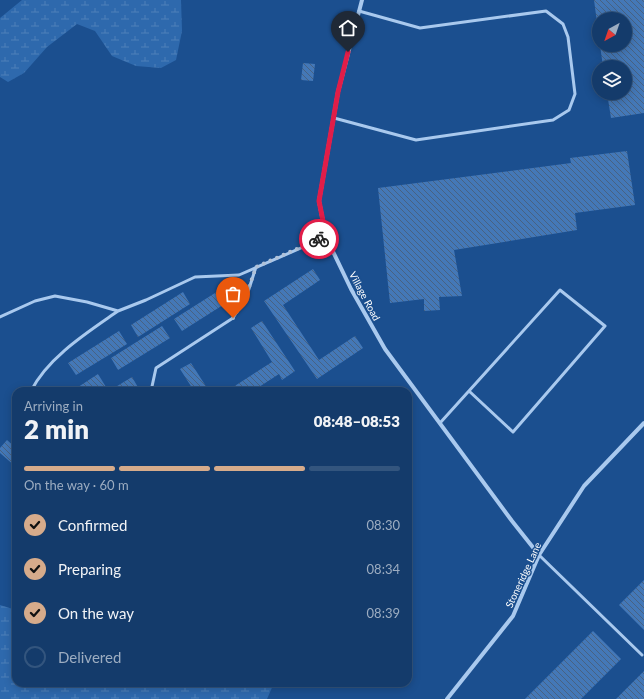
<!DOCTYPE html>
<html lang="en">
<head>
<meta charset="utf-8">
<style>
  :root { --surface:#143b6b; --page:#1d4271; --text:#f1f3f6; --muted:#9dadc1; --line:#33557e; --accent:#d6ab8b }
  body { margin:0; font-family:Lato,sans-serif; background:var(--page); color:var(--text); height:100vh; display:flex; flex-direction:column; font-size:15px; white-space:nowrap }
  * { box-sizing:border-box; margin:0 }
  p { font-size:13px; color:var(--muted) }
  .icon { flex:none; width:22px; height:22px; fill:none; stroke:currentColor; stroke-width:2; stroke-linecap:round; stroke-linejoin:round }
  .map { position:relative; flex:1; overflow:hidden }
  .drawer { position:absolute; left:12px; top:387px; width:400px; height:300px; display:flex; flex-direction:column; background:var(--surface); border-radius:12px; box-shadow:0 2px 10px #0003,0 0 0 1px var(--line) }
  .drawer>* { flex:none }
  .needle { width:26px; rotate:220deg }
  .buttons { position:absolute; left:592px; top:12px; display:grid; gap:8px }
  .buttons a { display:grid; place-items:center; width:40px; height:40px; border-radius:50%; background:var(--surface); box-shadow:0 2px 10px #0003,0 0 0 1px var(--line); font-size:20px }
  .pin { position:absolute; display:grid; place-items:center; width:34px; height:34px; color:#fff; margin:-41px -17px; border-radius:50% 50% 50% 0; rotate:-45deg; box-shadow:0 0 4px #0007 }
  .pin .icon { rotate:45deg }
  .courier { position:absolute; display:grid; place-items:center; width:40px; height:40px; margin:-20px; border:3px solid #e11d48; border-radius:50%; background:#fff; color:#222; box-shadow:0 1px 5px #0007 }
  .summary em { font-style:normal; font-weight:800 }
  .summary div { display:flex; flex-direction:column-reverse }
  .summary { display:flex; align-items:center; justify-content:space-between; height:68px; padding:0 12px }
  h1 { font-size:26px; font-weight:800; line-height:30px }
  .bar { display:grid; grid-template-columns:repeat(4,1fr); gap:6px 4px; align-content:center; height:48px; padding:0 12px }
  .bar i { height:5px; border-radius:3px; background:var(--line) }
  .bar .on { background:var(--accent) }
  .bar p { grid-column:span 4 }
  ol { padding:0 12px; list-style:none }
  li { display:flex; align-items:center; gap:12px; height:44px }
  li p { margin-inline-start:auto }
  li .icon { padding:4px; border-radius:50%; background:var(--accent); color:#111; stroke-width:4 }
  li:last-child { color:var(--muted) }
  li i { width:22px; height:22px; border:2px solid var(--line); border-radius:50% }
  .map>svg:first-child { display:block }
</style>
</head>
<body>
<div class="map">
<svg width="644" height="699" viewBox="0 0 644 699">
  <defs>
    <pattern id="wetland-marsh" width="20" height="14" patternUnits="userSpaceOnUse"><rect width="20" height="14" fill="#2e69ad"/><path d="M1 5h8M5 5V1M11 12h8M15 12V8" fill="none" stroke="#4d80b9"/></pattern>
    <pattern id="building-back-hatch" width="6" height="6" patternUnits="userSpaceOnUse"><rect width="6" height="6" fill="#4478b7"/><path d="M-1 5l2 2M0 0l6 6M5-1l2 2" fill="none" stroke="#486282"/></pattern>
  </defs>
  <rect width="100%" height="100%" fill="#1b4f8f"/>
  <!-- wetland -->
  <path fill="url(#wetland-marsh)" d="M22,0H181L182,31L176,60L161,68L136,66L112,56L95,31L77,24L47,47L24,73L8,82L0,77V18Z
    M0,605L16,610V683H274L267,699H0Z"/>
  <!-- building -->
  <path fill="url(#building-back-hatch)" d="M594,0H644V113L611,118L607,93H625V67H603L600,45H625V19H599L598,30Z
    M303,63L315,64L313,81L301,80Z
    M627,151L635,205L575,213L577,230L454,250L462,296L439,297L440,310L424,311V299L390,303L378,188L571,163L570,158Z
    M313,269L320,280L283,305L319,360L355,336L363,348L317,379L264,301Z
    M226,286L234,298L182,331L174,319Z
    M183,292L190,304L138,337L131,325Z
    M262,321L295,371L282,380L279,374L253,391H227L272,362L251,328Z
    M162,326L170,338L118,370L111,358Z
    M119,331L127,344L76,375L68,363Z
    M191,363L209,391H194L180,369Z
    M98,374L106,387L99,391H72Z
    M132,377L139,389L136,391H109Z
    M7,440L16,448V467L0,453V448Z
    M644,580V630L619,605Z
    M593,631L621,659L581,699H525Z
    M644,671V699H616Z"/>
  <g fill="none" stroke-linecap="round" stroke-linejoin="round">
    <!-- lane -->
    <path stroke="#a9c9ee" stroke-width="3" d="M334,118L416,140L553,120L569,110L575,94L568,37L563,24L546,11L420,28L359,11
      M0,317L35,301L55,296L87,302L118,311L146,300L195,277L239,275L326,237
      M31,391C48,357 88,332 118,311
      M151,391L156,368L233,318L247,295L256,267
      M440,423L560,290L605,326L513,432L469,391
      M539,555L642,655"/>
    <!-- street -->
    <path stroke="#a9c9ee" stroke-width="4" d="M362,0L338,92L319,201L326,237L351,289L385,349L512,521L539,555
      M447,699L513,616L539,555L584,486L644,423"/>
  </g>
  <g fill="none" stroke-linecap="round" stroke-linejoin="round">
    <!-- done -->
    <path stroke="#afc1d8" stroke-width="4" stroke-dasharray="0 7.2" d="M233,318L246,296L256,267L319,239"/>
    <!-- route -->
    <path stroke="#e11d48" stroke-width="5" d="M319,239L326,236L319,201L338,92L348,52"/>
  </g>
  <g text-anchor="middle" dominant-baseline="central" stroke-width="3" stroke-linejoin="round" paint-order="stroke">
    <!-- street labels -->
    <g font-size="10" fill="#fff" stroke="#1b4f8f">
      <text transform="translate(365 296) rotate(62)">Village Road</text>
      <text transform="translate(523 575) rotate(-65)">Stoneridge Lane</text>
    </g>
  </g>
</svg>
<div class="buttons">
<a><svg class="needle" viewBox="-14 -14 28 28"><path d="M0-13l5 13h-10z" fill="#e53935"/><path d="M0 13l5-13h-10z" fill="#9dadc1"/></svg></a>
<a><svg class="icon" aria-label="layers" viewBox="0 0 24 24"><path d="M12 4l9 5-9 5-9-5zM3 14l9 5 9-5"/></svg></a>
</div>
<div class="pin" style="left:233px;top:318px;background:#ea580c"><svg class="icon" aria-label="bag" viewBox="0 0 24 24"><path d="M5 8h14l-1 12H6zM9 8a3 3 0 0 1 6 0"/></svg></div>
<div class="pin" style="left:348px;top:52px;background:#1f2937"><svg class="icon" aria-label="home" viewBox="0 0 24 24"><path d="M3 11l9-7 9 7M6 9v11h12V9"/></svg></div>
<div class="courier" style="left:319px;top:239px"><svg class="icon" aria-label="bike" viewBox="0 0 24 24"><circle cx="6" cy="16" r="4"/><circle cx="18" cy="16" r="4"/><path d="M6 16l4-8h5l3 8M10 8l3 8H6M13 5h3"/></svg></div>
<section class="drawer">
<div class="summary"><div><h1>2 min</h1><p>Arriving in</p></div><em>08:48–08:53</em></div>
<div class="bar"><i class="on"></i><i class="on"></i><i class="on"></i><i></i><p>On the way · 60 m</p></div>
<ol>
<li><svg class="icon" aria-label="check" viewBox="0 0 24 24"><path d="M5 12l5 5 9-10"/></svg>Confirmed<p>08:30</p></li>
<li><svg class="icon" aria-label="check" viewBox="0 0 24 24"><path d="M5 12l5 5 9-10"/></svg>Preparing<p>08:34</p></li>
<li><svg class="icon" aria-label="check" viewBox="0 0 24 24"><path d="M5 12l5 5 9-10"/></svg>On the way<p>08:39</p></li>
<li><i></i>Delivered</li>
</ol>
</section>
</div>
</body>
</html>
